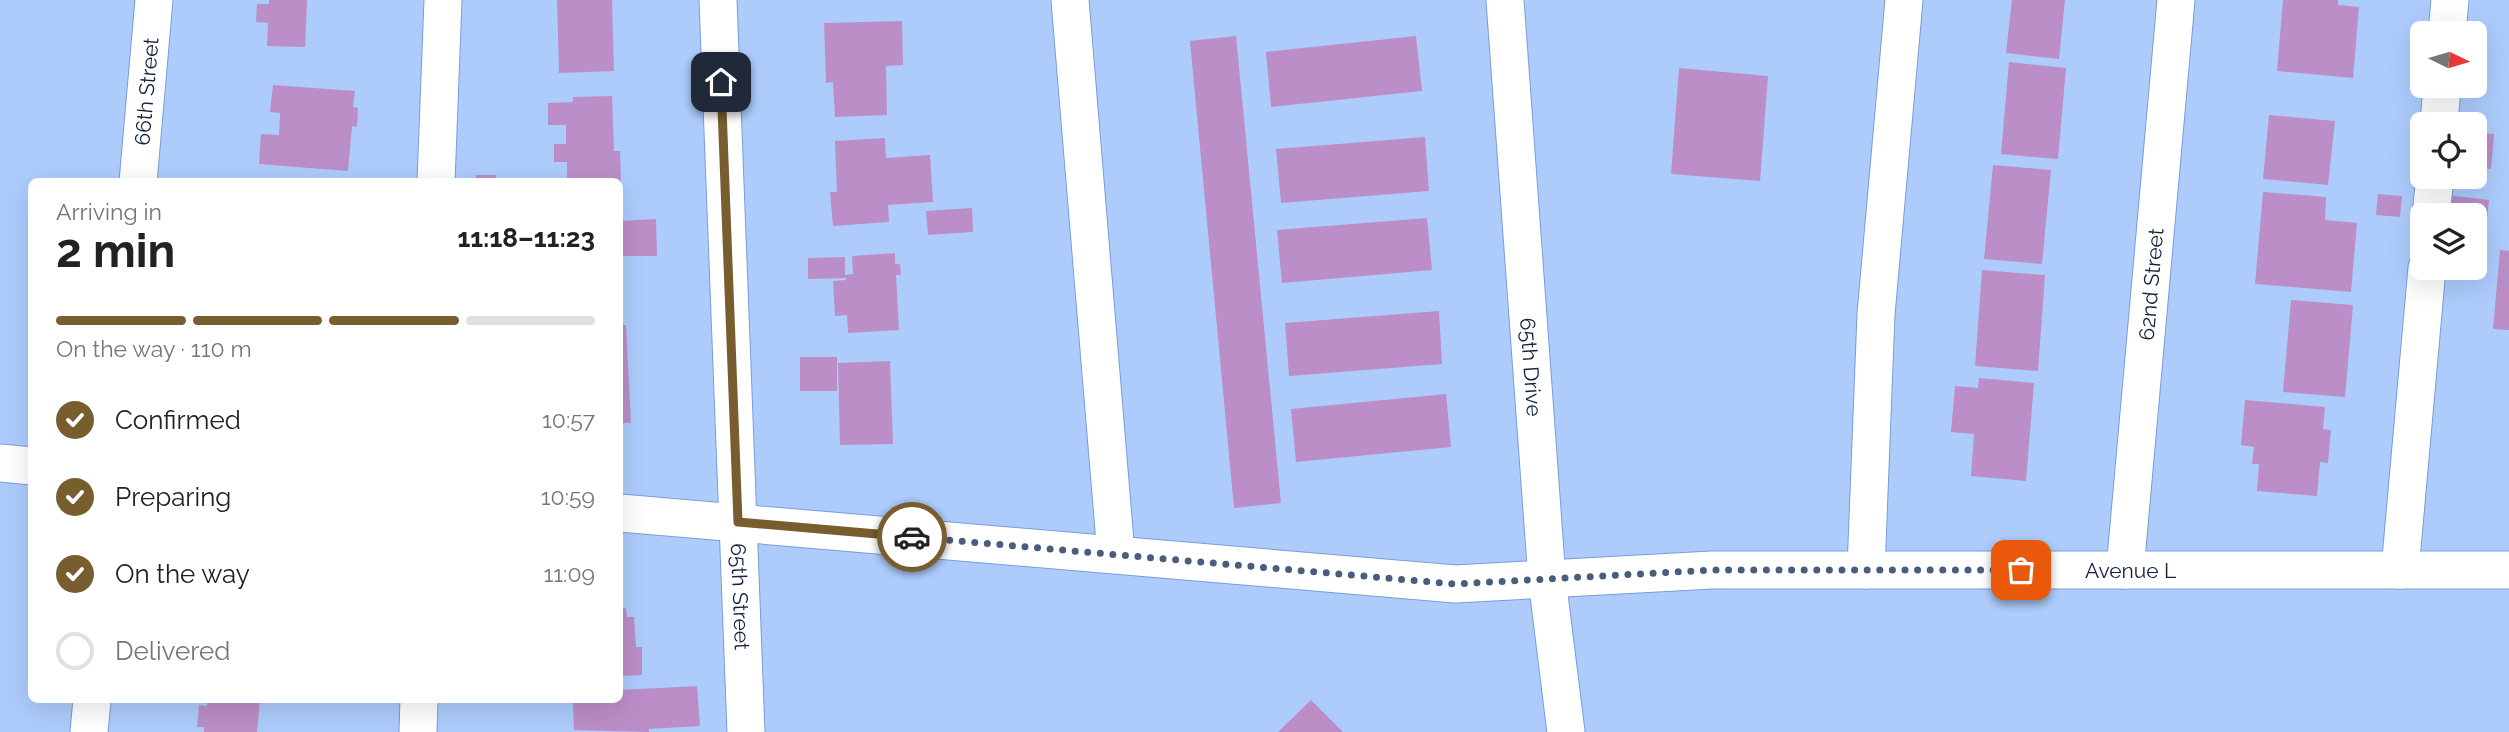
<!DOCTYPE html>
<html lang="en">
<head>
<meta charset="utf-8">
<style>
  :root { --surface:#fff; --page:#f2f2f2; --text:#222; --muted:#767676; --line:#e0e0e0; --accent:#785d2f }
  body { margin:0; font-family:Raleway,sans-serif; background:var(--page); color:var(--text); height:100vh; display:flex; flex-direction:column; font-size:26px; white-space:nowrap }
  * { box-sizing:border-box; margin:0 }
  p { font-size:23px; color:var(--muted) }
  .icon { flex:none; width:38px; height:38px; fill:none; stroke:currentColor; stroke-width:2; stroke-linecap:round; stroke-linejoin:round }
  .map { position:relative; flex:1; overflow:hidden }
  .side { position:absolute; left:28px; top:178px; width:595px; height:525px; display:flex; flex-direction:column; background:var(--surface); border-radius:10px; box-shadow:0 7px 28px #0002 }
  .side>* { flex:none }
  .needle { width:46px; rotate:95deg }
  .tools { position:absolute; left:2410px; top:21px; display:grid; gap:14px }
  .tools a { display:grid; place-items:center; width:77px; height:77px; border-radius:10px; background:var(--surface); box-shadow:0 7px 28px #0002; font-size:35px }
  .pin { position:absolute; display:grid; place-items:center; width:60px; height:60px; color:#fff; margin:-30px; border-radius:14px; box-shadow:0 4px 10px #0006 }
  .courier { position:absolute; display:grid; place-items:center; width:70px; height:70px; margin:-35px; border:5px solid #785d2f; border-radius:50%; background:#fff; color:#222; box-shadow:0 2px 9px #0007 }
  .summary em { font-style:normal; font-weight:700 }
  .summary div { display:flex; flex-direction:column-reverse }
  .summary { display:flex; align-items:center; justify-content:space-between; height:119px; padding:0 28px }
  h1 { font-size:46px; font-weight:700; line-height:52px }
  .bar { display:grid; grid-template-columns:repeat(4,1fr); gap:10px 7px; align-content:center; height:84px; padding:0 28px }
  .bar i { height:9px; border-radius:5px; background:var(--line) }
  .bar .active { background:var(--accent) }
  .bar p { grid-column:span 4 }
  ol { padding:0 28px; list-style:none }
  li { display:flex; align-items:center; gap:21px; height:77px }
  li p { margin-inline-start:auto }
  li .icon { padding:7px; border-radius:50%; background:var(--accent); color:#fff; stroke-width:4 }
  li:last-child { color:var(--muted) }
  li i { width:38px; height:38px; border:4px solid var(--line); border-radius:50% }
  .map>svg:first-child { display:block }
</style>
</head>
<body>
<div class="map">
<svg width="2509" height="732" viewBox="0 0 2509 732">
  <rect width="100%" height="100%" fill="#adccfc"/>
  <!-- building -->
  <path fill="#bb8ec7" d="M269,0H307L305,47L267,46L268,23L256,22L257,4H269Z
    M557,0H612L614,71L559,73Z
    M2012,0H2065L2059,59L2006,53Z
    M2283,0H2338V5L2359,7L2353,78L2277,71Z
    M902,21L903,65L886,66L887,115L835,117L833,82L826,83L824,23Z
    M1236,36L1281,503L1234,508L1190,41Z
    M1416,36L1422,91L1271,107L1266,52Z
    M2009,62L2066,68L2058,159L2001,154Z
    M1679,68L1768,76L1760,181L1671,174Z
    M273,85L355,91L353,107L358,108L357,127L352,126L348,171L259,164L261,134L279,135L280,113L270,112Z
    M612,96L614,151H620L621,182H567V162H554V144H566V125H548V103L573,102V97Z
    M2269,115L2335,121L2328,185L2263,179Z
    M2474,133L2494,134L2491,169L2474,168Z
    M1425,137L1429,191L1281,203L1276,149Z
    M885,138L886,158L930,155L933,202L888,205L889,222L833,226L830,192H837L835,141Z
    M1993,165L2051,170L2042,264L1984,259Z
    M476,175H496V182H476Z
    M2263,192L2326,197L2325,220L2357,223L2351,292L2255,284Z
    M2378,194L2402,196L2400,217L2376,215Z
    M2446,195L2489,200L2486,230L2474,228V215H2443Z
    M972,208L973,232L928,235L926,211Z
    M1427,218L1432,270L1282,283L1277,230Z
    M656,219L657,256H622L623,304H620V221Z
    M2500,250L2509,251V330L2493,329Z
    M895,253V264H900L901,275H896L899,330L848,333L847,315L835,316L833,281L846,280V278L808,279V258L845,257V275L853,274L852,256Z
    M1982,270L2045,275L2038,371L1975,366Z
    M2291,300L2353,305L2345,397L2283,392Z
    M1439,311L1442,364L1289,376L1285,323Z
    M620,325H626L631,423H620Z
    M800,357H837V391H800Z
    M890,361L893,444L840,445L838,363Z
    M1979,378L2034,383L2026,481L1971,476L1974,434L1951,432L1955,386L1978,388Z
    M1446,394L1451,447L1296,462L1291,409Z
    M2245,400L2325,407L2323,429L2331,430L2328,463L2320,462L2317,496L2257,491L2259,464H2252L2254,447L2241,445Z
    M620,608H626L627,617H634L636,647H642V675L620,676Z
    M697,686L700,726L649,729V732L574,730L573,703L620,700V690Z
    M207,700H260L257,732H204V727H197L199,705L207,706Z
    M1311,700L1343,732H1278Z"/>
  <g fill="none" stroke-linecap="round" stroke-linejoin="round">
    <!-- minor casing -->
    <g stroke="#789dd7" stroke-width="39">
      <g id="minor">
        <path id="s1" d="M718,0L746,732"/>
        <path d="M1070,0L1116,554"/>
        <path id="s2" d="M1505,0L1547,579L1566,732"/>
        <path d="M2447,33L2450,0"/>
        <path d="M2439,124L2442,86"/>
        <path id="s3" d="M138,182L154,0"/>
        <path d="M436,182L443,0"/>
        <path d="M2431,215L2435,177"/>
        <path d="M0,463L32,466"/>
        <path id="s4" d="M620,513L1455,584L1712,570H2509"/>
        <path d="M1866,570L1876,314L1904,0"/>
        <path id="s5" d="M2125,570L2176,0"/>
        <path d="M2400,570L2427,268"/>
        <path d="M89,732L92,700"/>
        <path d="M418,732L419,700"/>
      </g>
    </g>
    <!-- minor -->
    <use href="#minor" stroke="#fff" stroke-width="37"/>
  </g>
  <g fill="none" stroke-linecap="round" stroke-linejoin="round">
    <!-- done -->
    <path stroke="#495e7d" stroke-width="7" stroke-dasharray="0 12.6" d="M912,537L1455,584L1712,570H2021"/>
    <!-- route -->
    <path stroke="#785d2f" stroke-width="9" d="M721,82L738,522L912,537"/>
  </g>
  <g text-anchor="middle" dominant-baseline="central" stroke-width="5" stroke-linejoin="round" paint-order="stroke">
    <!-- street labels -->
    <g font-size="21" fill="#132238" stroke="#e0ecff">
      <text stroke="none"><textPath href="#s3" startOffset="91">66th Street</textPath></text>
      <text stroke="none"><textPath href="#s5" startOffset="287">62nd Street</textPath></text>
      <text stroke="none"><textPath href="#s2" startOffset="368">65th Drive</textPath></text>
      <text stroke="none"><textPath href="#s4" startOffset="1514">Avenue L</textPath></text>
      <text stroke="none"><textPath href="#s1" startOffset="597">65th Street</textPath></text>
    </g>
  </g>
</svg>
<div class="tools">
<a><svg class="needle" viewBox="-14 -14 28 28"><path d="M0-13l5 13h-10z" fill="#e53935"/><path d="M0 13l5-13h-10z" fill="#767676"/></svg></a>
<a><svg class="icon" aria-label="locate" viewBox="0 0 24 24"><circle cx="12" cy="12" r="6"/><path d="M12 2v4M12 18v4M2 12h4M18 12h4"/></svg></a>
<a><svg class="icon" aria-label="layers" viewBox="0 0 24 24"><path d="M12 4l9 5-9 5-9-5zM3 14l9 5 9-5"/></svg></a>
</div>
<div class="pin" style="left:2021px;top:570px;background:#ea580c"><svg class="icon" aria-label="bag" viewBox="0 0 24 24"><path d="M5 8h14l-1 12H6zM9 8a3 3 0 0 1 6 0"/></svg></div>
<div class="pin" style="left:721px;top:82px;background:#1f2937"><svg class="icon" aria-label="home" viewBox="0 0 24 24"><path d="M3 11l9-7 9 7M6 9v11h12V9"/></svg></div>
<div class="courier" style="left:912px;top:537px"><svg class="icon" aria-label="car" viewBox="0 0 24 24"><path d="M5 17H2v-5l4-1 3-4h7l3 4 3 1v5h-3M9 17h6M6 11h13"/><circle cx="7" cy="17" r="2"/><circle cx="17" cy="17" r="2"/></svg></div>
<section class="side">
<div class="summary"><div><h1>2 min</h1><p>Arriving in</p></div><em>11:18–11:23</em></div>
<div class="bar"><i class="active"></i><i class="active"></i><i class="active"></i><i></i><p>On the way · 110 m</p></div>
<ol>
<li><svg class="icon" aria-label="check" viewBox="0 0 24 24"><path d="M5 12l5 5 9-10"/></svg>Confirmed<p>10:57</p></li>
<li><svg class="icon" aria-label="check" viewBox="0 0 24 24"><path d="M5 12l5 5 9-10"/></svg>Preparing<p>10:59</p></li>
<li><svg class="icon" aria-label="check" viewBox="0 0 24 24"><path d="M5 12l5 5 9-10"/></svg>On the way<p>11:09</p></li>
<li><i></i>Delivered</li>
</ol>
</section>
</div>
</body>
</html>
